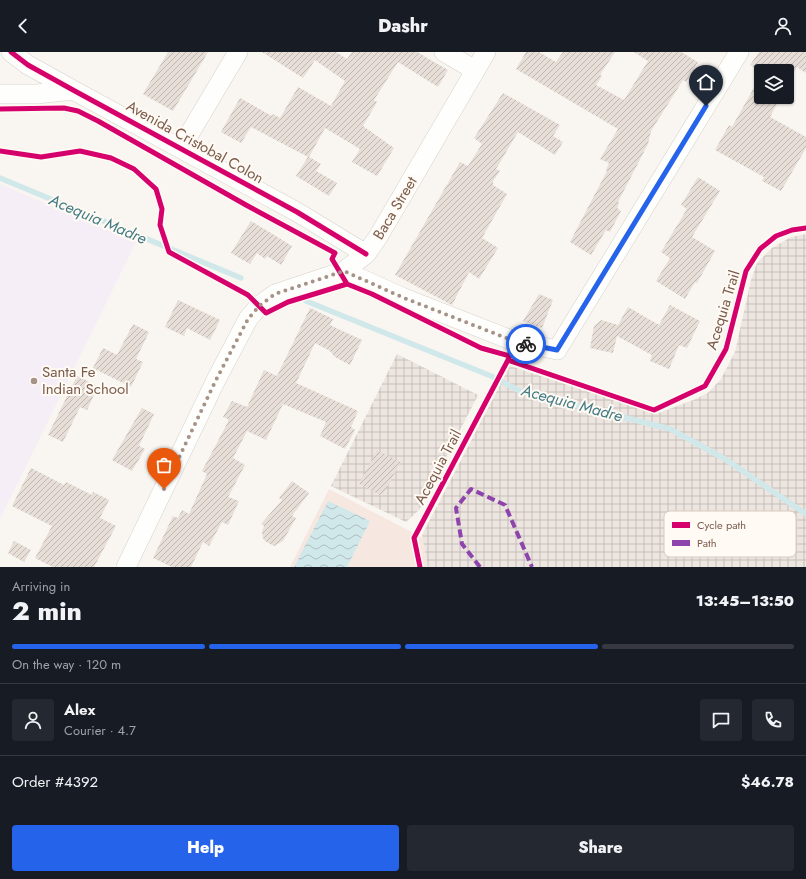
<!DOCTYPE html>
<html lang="en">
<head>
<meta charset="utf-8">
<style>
  :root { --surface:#171b24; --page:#242831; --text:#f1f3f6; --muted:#9ea1a6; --line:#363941; --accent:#2563eb }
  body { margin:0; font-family:Jost,sans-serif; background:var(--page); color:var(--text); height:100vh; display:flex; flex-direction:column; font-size:15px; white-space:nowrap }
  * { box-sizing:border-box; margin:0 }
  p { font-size:13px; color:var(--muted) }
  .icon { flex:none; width:22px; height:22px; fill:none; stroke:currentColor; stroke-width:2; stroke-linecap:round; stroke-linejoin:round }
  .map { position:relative; height:515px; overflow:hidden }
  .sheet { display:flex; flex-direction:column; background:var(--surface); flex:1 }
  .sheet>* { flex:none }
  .tools { position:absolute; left:754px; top:12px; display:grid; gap:8px }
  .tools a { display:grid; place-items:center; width:40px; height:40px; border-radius:4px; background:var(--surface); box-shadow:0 1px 3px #0004; font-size:20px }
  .pin { position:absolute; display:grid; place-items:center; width:34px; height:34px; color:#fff; margin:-41px -17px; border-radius:50% 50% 50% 0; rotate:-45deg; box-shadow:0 0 4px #0007 }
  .pin .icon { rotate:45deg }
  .courier { position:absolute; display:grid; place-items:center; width:40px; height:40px; margin:-20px; border:3px solid #2563eb; border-radius:50%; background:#fff; color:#222; box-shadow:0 1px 5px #0007 }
  .overview em { font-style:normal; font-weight:800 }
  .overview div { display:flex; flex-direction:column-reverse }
  .overview { display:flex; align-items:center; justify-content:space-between; height:68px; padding:0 12px }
  h1 { font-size:26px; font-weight:800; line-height:30px }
  .bar { display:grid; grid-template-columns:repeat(4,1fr); gap:6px 4px; align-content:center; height:48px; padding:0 12px }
  .bar i { height:5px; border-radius:3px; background:var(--line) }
  .bar .selected { background:var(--accent) }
  .bar p { grid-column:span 4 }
  .line { display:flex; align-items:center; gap:10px; padding:0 12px; border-top:1px solid var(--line) }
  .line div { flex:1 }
  .round { display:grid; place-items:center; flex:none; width:42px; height:42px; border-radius:4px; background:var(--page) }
  .primary-button { display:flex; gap:8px; margin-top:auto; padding:8px 12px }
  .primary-button a { flex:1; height:46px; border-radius:4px; background:var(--accent); color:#fff; font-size:16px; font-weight:800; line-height:46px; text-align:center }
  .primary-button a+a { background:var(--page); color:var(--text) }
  header { display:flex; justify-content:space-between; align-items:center; height:52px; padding:0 12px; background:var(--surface); font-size:18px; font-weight:800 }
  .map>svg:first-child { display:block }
</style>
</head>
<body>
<header><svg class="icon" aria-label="back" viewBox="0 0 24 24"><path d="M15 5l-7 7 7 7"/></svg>Dashr<svg class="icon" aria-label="person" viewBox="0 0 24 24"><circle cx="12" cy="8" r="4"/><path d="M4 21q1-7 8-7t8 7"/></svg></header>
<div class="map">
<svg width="806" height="515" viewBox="0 0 806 515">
  <defs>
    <pattern id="industrial-grid" width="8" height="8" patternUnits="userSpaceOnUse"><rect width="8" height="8" fill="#ede5e0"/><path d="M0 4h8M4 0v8" fill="none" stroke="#c5bdb8"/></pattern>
    <pattern id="water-waves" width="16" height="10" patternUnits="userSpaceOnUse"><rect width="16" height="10" fill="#d0e8ea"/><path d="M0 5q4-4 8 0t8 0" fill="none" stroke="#aebfc0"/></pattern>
    <pattern id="building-hatch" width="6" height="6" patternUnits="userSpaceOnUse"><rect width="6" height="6" fill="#e6ded7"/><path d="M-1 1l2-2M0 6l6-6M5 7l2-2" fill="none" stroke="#bfb7b1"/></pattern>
  </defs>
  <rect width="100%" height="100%" fill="#f9f5f0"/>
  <!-- commercial -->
  <path fill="#f6e8e1" d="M329,437L425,487L430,515H290Z"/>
  <!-- industrial -->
  <path fill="url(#industrial-grid)" d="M806,182V515H428L422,483L510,314L656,362L696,347L709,340L721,327L735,300L751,228L757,211L772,196L791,185Z
    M397,302L478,343L419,458L406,470L331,434Z"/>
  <!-- education -->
  <path fill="#f6eef6" d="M0,132L136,190L0,467Z"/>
  <!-- water -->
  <path fill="url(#water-waves)" d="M328,449L370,469L347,515H294Z"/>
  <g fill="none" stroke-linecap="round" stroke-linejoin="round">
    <!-- stream -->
    <path stroke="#d0e8ea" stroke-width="5.5" d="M0,126L241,226
      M306,249L491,324L520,339L670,377L725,407L806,462"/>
  </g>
  <!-- building -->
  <path fill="url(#building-hatch)" d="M168,0H208L173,59L143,42Z
    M262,0H336L347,7L352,0H417L448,18L438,35L398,10L374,48L377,50L363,74L394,96L377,124L352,110L360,97L325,76L309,105L321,112L316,119L337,131L329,144L296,124L308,105L251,75L241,91L221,80L240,46L272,64L273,62L280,66L298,35L331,54L345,29L315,8L303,26Z
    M526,0H539L556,10L563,0H615L600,23L602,24L596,33L624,48L648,9L634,0H681L698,10L686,30L683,28L651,79L648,92L618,150L619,151L617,156L621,159L610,180L606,178L591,203L570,190L607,119L606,118L609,111L600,107L618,77L516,17Z
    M759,0H806V21L797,15L787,32V19L761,20L750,13Z
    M761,23V45H779L776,49L778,50L770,65L806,85V96L781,139L762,129L764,125L715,98L729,73L732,75Z
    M503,41L560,73L553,84L563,90L555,103L518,80L496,117L500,119L493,129V133L507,142L482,186L498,196L479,227L469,220L452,253L395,223L460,110L468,114L482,92L474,86Z
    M698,125L720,139L692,185L715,199L697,231L695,230L685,247L656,229L670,206L661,200L687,157L681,153Z
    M251,169L292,194L281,213L267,204L265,207L257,201L250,212L231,201Z
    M539,242L553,248L542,276L523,269Z
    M178,248L220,268L210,288L187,276L184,284L165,275Z
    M670,253L700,269L687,296L679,293L669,317L650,309L652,303L617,284L613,301L590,296L594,274L601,268L618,273L628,255L659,273Z
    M310,256L333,267L330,273L362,288L350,313L335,305L330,299L315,291L296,331L358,359L351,375L355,378L345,397L320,384L326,370L283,352L266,388L247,379L233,406L245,413L228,445L239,449L228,473L222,470L209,494L203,490L191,515H172L153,506L173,464L178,466L182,458L189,462L207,422L202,419L228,370V367L223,365L232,349L247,355L264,318L277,324Z
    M133,272L149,280L136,307L143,310L131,335L93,316L103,296L117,303Z
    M77,324L98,334L87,358L80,355L63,390L48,383Z
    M142,356L154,362L139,394L145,397L132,419L112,408Z
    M377,398L401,410L382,444L359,432Z
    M31,416L64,433L66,430L92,443L93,440L109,448L100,466L116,474L94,515H53L35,506L52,474L12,454Z
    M292,429L309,441L292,464L296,466L283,489L274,494L265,489L263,486L262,480L264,474L261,472L282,448L279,446Z
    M14,489L31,498L24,510L8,501Z"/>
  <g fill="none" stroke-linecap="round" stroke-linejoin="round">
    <!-- minor casing -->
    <g stroke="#d7d1cb" stroke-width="20">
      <path id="minor" d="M11,0L28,13L73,38L297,160L366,202
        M444,0L475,18
        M0,42H37L73,38
        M181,96L238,0
        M344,219L404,246L514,289L557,298L739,0
        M126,515L216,328L248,267L259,254L275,242L344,219L366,202L378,185L486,0"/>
    </g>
    <!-- minor -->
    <use href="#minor" stroke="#fefefd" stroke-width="19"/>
    <!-- quiet -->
    <path stroke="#8e44ad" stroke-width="4" stroke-dasharray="8 4" stroke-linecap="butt" d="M480,515L462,492L456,456L471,437L505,453L532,515"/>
    <!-- cycleway casing -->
    <g stroke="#fffaf3" stroke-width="8">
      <path id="cycleway" d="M11,0L28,13L73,38L297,160L366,202
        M0,57L64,56L78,59L98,69L246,153L335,201L332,207L347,232
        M0,99L41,105L80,99L111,106L134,117L156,137L162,157L160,173L169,200L248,243L266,261L288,250L347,232
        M347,232L372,242L481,296L510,304
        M514,289L508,308L654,358L705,334L726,297L746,219L760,197L776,184L792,178L806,176
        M420,515L414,486L508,308"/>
    </g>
    <!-- cycleway -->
    <use href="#cycleway" stroke="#d6006c" stroke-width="5"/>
  </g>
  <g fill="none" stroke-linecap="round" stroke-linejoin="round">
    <!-- done -->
    <path stroke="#a69286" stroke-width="4" stroke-dasharray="0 7.2" d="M164,437L216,328L248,267L259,254L275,242L344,219L404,246L514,289L526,292"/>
    <!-- route -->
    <path stroke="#2563eb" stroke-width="5" d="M526,292L557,298L706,54"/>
  </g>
  <!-- markers -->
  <circle fill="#a69286" stroke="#fffaf3" stroke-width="1.5" cx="34" cy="329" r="4"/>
  <g text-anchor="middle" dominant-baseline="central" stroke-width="4" stroke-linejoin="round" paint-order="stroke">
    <!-- street labels -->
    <g font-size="15" fill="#7a5c4d" stroke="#fffaf3">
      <text transform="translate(195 90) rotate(29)">Avenida Cristobal Colon</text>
      <text transform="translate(395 156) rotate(-59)">Baca Street</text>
      <text transform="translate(723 258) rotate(-73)">Acequia Trail</text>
      <text transform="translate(438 415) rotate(-62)">Acequia Trail</text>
    </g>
    <!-- poi labels -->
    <g font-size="15" fill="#7a5c4d" stroke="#fffaf3" text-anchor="start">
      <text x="42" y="320">Santa Fe<tspan x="42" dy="17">Indian School</tspan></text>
    </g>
    <!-- water labels -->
    <g font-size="16" font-style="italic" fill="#437c86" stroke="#fffaf3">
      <text transform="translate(98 167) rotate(23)">Acequia Madre</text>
      <text transform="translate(572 351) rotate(15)">Acequia Madre</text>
    </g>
  </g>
  <!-- legend -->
  <rect x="664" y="459" width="132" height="46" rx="6" fill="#fffaf3" stroke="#d7cbc1" stroke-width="1"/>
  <rect x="672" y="470" width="18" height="6" fill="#d6006c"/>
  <rect x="672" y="488" width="18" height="6" fill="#8e44ad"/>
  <g font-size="11" fill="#7a5c4d">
    <text x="697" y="477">Cycle path</text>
    <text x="697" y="495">Path</text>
  </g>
</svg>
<div class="tools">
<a><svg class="icon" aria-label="layers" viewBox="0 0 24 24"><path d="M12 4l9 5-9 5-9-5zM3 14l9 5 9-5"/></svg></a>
</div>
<div class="pin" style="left:164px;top:437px;background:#ea580c"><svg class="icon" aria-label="bag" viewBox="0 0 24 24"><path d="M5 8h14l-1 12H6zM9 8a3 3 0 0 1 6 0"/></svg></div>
<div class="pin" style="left:706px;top:54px;background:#1f2937"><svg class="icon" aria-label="home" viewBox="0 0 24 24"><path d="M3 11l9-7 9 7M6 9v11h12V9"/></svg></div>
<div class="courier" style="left:526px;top:292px"><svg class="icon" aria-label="bike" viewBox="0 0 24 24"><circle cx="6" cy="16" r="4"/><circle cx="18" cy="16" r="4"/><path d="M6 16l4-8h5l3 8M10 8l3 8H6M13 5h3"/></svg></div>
</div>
<section class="sheet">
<div class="overview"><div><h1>2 min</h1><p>Arriving in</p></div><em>13:45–13:50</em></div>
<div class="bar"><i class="selected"></i><i class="selected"></i><i class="selected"></i><i></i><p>On the way · 120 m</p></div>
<div class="line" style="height:72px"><a class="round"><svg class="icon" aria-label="person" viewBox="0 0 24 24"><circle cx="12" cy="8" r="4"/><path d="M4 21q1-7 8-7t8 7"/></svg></a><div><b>Alex</b><p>Courier · 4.7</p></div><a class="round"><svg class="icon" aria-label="chat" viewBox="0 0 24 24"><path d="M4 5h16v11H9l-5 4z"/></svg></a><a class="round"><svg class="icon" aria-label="phone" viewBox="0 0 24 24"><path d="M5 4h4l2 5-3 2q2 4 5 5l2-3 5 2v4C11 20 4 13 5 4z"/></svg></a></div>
<div class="line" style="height:52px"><div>Order #4392</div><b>$46.78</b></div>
<div class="primary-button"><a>Help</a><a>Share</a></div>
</section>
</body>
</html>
